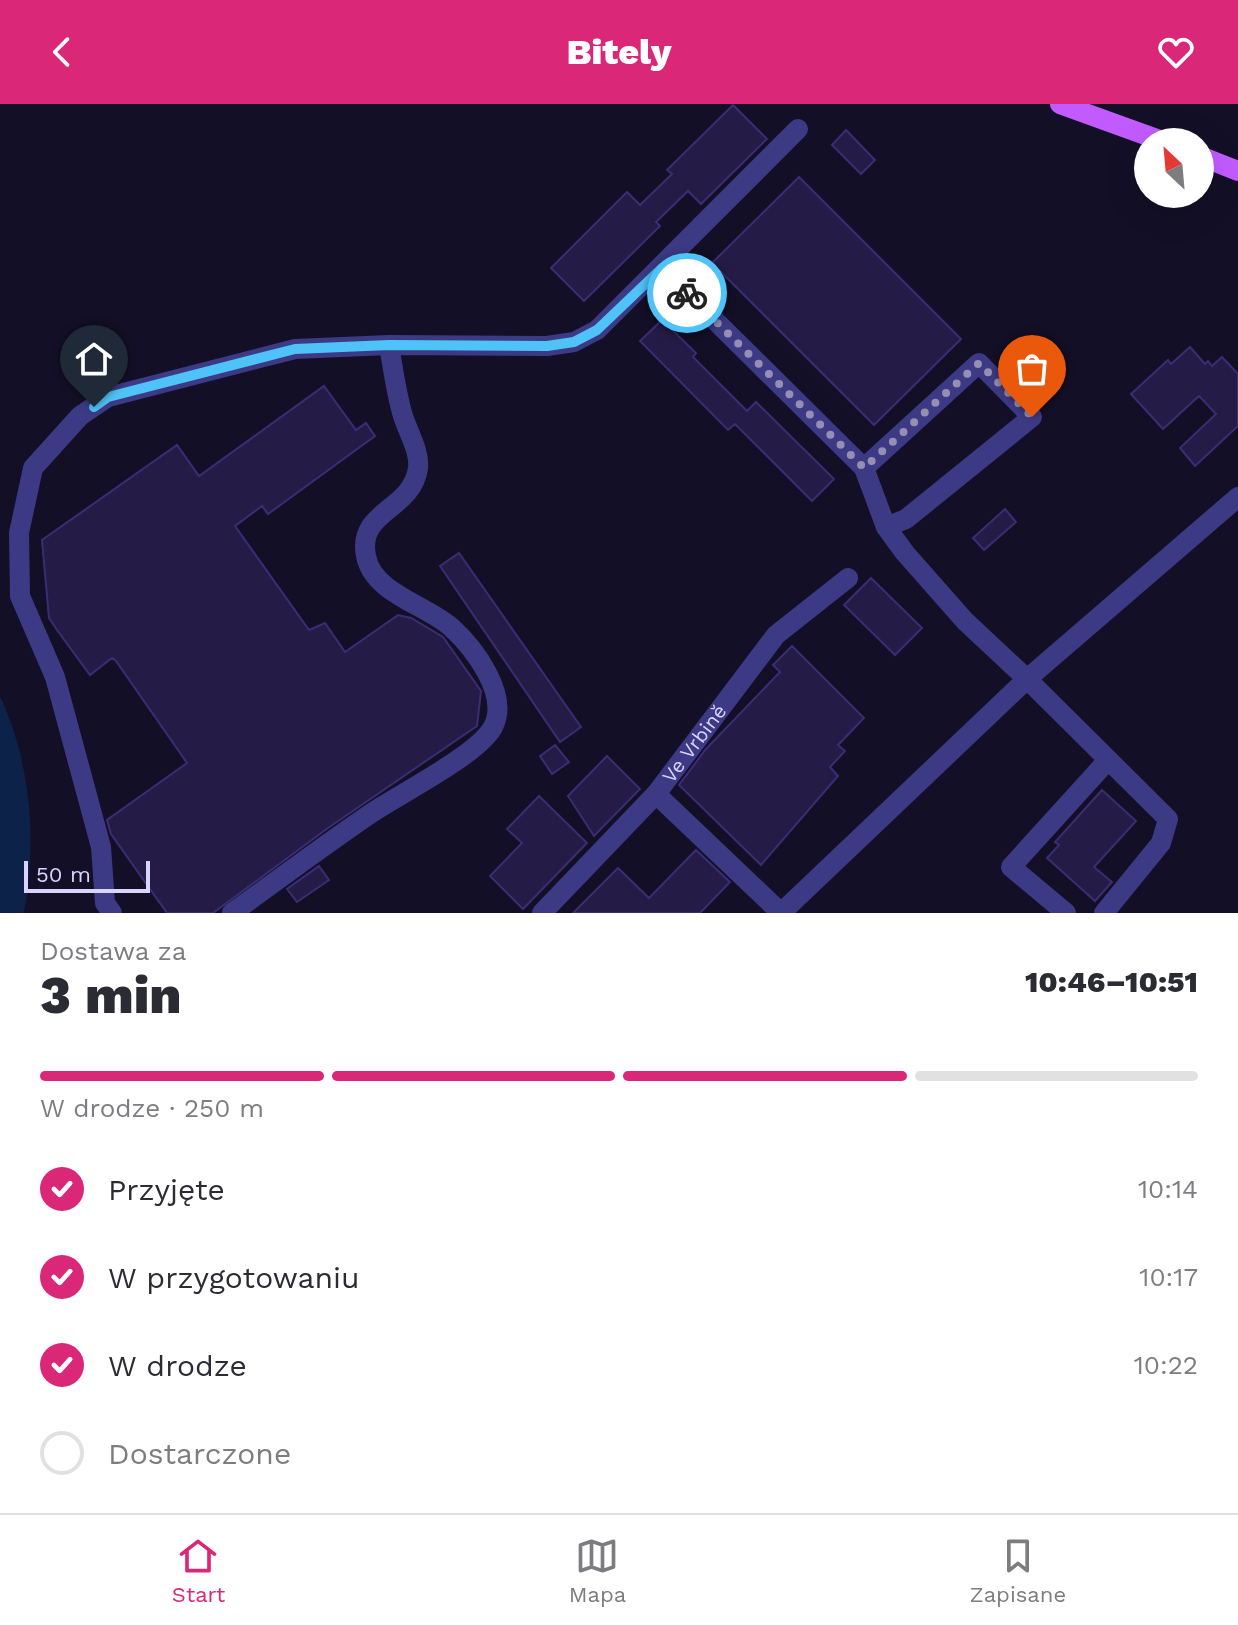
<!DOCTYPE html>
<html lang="pl">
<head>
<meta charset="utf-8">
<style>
  :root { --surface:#fff; --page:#f2f2f3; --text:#2b2b33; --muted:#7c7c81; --line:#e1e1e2; --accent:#db2777 }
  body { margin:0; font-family:"Work Sans",sans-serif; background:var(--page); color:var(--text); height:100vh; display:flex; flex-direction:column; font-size:30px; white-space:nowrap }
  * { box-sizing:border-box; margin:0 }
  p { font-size:26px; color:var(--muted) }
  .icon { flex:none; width:44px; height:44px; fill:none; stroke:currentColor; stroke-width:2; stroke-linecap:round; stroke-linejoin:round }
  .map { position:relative; height:809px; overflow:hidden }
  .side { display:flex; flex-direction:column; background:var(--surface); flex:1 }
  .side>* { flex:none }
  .needle { width:52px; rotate:334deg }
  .controls { position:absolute; left:1134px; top:24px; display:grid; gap:16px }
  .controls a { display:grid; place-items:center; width:80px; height:80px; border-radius:50%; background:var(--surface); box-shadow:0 8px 32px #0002; font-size:40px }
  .scale { position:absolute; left:24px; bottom:20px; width:126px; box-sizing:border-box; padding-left:8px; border:4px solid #d9d4ff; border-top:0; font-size:22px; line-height:28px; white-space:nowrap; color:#d9d4ff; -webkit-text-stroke:6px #130f26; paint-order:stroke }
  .pin { position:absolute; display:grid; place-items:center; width:68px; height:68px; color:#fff; margin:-82px -34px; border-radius:50% 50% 50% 0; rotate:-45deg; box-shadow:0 0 8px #0007 }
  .pin .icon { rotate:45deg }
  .courier { position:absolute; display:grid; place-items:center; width:80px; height:80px; margin:-40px; border:6px solid #4fc3f7; border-radius:50%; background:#fff; color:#222; box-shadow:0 2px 10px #0007 }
  .head em { font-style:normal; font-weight:800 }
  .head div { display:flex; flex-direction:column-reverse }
  .head { display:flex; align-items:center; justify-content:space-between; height:136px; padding:0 40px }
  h1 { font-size:52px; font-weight:800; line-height:60px }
  .bar { display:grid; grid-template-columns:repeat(4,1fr); gap:12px 8px; align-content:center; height:96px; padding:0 40px }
  .bar i { height:10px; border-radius:6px; background:var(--line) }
  .bar .selected { background:var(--accent) }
  .bar p { grid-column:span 4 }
  ol { padding:0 40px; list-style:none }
  li { display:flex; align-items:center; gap:24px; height:88px }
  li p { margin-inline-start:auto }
  li .icon { padding:8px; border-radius:50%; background:var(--accent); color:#fff; stroke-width:4 }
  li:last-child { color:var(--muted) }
  li i { width:44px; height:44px; border:4px solid var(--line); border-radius:50% }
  header { display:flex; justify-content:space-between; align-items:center; height:104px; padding:0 40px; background:var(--accent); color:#fff; font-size:36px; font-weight:800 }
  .tab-bar { display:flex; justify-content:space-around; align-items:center; height:112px; border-top:2px solid var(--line); background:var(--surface); font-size:22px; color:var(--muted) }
  .tab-bar a { display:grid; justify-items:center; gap:4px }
  .tab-bar .selected { color:var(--accent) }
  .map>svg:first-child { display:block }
</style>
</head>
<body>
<header><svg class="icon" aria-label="back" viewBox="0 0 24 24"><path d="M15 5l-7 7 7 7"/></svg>Bitely<svg class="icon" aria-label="heart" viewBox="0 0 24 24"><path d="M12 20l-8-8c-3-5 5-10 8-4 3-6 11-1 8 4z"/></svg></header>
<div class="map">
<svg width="1238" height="809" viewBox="0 0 1238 809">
  <rect width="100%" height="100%" fill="#130f26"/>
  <!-- water -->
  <path fill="#0c2248" d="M0,592C31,659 37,737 24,809H0Z"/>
  <!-- building -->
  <path fill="#241b47" stroke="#3b2d73" stroke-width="2" d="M733,1L767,35L701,100L688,87L656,118L660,122L584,197L551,164L627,88L640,101L672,70L667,66Z
    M846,26L875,56L861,70L832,41Z
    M799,73L961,235L874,321L712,159Z
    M662,216L696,249L693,253L747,307L756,298L834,375L812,397L735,320L728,326L640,237Z
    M1190,243L1205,260L1208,257L1212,262L1222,253L1238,270V322L1195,362L1180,344L1216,310L1199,292L1163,325L1131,290L1168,256L1171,260Z
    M324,282L356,326L366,319L375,332L268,410L262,402L235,422L309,526L325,519L345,548L398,511L411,514L443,533L481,587L477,622L328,724L213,809H167L111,730L107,716L187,659L116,557L112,554L90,571L57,526L49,514L42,436L177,341L199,372Z
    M1005,405L1016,418L984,446L973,434Z
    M459,449L581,623L560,638L440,462Z
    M871,474L922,524L895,551L844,501Z
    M792,542L864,614L838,641L845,647L830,663L838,672L761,761L679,681L706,645L780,568L773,561Z
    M555,641L569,658L552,670L540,652Z
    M607,652L640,685L594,732L568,692Z
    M1102,686L1136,717L1094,763L1112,778L1095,797L1047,754L1059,741L1055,738Z
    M539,692L587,739L523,805L490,772L522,739L507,725Z
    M696,746L730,778L700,809H573L618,764L649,794Z
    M319,762L329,776L297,798L287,785Z"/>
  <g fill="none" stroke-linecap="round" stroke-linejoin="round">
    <!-- minor -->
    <g stroke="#3d3a85" stroke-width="20">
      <path d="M662,164L864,364L886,423L905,449L965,517L1027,575L781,809"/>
      <path d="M864,364L979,259L1032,313L906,415L886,423"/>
      <path d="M656,690L781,809"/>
      <path d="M112,809L105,799L101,743L55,573L20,492L19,429L33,364L80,312L108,293L295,245L389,241L547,242L574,238L597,226L798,25"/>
      <path d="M232,809C278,776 323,742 370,710C399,690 478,651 493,623C510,591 474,544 451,523C424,500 373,489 366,452C357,406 412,407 418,364C420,347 408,328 403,312C396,289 393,264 389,241"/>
      <path id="s1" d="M542,809L656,690L776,531L848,474"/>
      <path d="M1066,809L1011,763L1108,656"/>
      <path d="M1104,809L1161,739L1168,715L1027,575L1238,393"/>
    </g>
    <!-- major -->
    <path stroke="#c25bff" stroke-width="20" d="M1060,0L1165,38
      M1200,52L1238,67"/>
  </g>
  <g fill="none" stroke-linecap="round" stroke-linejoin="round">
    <!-- done -->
    <path stroke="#948fb3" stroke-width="8" stroke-dasharray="0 14.4" d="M687,189L864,364L979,259L1032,313"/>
    <!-- route -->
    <path stroke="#4fc3f7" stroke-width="10" d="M94,303L108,293L295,245L389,241L547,242L574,238L597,226L662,164L687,189"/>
  </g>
  <g text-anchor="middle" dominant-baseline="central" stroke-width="8" stroke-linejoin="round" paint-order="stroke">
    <!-- street labels -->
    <g font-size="20" fill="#d9d4ff" stroke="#130f26">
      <text stroke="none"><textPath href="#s1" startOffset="228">Ve Vrbině</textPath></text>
    </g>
  </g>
</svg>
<div class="controls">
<a><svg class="needle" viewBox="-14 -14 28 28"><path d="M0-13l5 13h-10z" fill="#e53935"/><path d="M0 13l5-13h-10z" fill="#7c7c81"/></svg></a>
</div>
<div class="scale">50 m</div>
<div class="pin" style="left:1032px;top:313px;background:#ea580c"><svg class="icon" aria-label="bag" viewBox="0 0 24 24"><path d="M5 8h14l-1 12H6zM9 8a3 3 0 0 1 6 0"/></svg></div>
<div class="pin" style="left:94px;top:303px;background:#1f2937"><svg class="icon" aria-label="home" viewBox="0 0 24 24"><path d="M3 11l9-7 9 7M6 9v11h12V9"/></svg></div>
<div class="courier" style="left:687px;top:189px"><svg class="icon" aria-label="bike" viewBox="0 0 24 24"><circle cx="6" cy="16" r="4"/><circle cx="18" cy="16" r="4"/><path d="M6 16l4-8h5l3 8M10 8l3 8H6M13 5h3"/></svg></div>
</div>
<section class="side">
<div class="head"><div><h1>3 min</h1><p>Dostawa za</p></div><em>10:46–10:51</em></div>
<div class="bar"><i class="selected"></i><i class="selected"></i><i class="selected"></i><i></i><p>W drodze · 250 m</p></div>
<ol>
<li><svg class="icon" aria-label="check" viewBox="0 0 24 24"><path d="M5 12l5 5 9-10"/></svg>Przyjęte<p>10:14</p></li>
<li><svg class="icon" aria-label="check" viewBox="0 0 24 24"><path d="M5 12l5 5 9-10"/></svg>W przygotowaniu<p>10:17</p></li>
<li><svg class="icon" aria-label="check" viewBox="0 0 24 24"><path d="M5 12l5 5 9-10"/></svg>W drodze<p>10:22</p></li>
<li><i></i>Dostarczone</li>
</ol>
</section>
<nav class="tab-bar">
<a class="selected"><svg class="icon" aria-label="home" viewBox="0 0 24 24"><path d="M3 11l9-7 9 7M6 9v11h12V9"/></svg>Start</a>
<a><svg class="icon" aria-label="map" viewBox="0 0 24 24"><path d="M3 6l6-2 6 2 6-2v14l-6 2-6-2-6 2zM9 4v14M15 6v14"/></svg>Mapa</a>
<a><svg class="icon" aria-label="saved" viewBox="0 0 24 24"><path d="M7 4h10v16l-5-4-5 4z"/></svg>Zapisane</a>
</nav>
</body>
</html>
